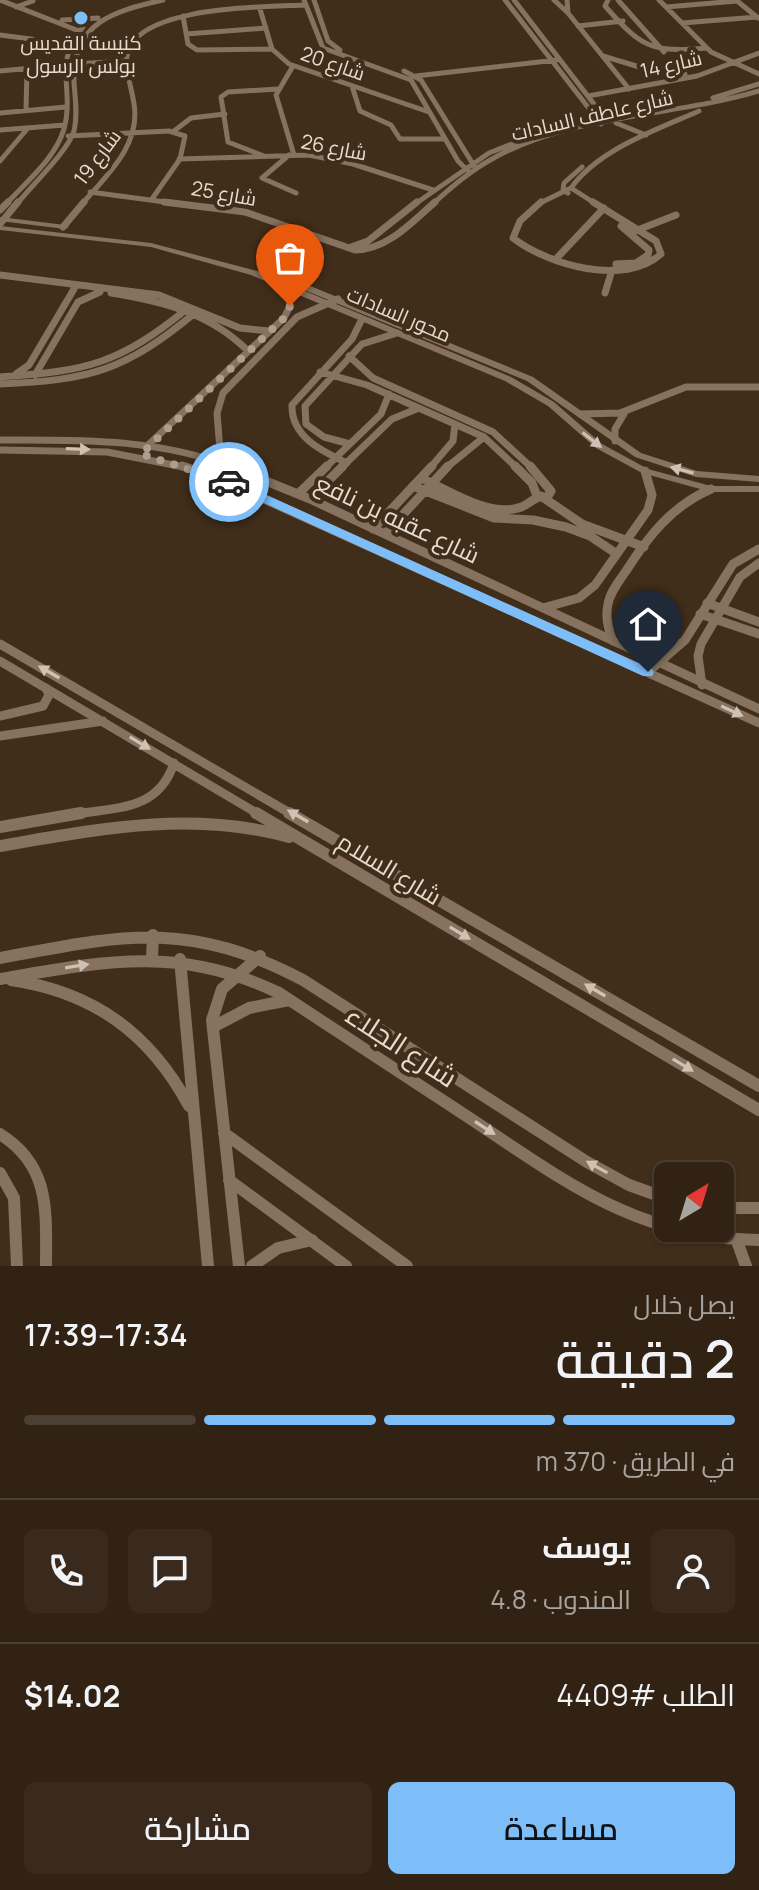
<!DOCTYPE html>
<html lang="ar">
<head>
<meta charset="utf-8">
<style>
  :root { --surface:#312214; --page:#392a1d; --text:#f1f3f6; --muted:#a8a4a0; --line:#4c3f34; --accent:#7dbef9 }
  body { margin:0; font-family:Manrope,Cairo,sans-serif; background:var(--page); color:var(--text); direction:rtl; height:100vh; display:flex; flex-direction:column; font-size:30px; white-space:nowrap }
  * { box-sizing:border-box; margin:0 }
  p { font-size:26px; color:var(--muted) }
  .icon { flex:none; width:44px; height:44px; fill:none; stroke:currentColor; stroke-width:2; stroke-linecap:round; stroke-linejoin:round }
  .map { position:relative; height:1266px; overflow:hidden; direction:ltr }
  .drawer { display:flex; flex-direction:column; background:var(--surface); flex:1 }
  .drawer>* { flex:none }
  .needle { width:52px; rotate:38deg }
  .fabs { position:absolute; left:654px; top:1162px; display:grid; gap:16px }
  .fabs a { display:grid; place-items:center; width:80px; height:80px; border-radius:12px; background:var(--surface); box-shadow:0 2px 6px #0004,0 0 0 2px var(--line); font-size:40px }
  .pin { position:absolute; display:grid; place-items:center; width:68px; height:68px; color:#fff; margin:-82px -34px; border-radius:50% 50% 50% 0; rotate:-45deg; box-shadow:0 0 8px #0007 }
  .pin .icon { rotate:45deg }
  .courier { position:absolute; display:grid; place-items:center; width:80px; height:80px; margin:-40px; border:6px solid #7dbef9; border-radius:50%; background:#fff; color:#222; box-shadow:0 2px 10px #0007 }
  .summary em { font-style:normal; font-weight:600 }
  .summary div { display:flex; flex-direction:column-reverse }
  .summary { display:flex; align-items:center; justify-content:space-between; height:136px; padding:0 24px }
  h1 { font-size:52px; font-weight:600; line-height:60px }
  .bar { display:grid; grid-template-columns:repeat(4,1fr); gap:12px 8px; align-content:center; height:96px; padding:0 24px }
  .bar i { height:10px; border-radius:6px; background:var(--line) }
  .bar .selected { background:var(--accent) }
  .bar p { grid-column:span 4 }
  .line { display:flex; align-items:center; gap:20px; padding:0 24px; border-top:2px solid var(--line) }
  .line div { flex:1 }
  .round { display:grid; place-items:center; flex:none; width:84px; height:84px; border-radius:12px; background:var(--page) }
  .action { display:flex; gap:16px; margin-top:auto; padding:16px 24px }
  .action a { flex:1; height:92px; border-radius:12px; background:var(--accent); color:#111; font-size:32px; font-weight:600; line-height:92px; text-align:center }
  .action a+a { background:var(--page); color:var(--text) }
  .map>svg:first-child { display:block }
</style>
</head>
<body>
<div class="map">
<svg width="759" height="1266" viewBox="0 0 759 1266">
  <rect width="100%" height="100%" fill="#412e1a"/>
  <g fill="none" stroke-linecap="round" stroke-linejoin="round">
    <!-- minor-far3 -->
    <path stroke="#86725e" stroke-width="5" d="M0,0L79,31
      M304,0L323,48L411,80L458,161L470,173
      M314,0L328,41L340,50
      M505,0L601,124
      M514,0L607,121
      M554,0L568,13
      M567,0L568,13L629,89
      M608,0L605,6C641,47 651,53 706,48
      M618,0L664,52
      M659,0L711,52L759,74
      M736,0L758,18
      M16,7L33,1
      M666,7L737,1
      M260,9L272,49L289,64L429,112
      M183,16L188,44L197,50L272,49
      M62,20L98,18
      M682,23L757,17
      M578,26L623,21
      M186,34L266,28
      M0,35L69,44
      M603,56L646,69L685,74
      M73,64L128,61
      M293,66L276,95L294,155
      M0,71L64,65
      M404,71L421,80L476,169
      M416,76L557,60
      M352,86L360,111L391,125L400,139H445
      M588,96L697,76L759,53
      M713,98L759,84
      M26,110L27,69
      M0,113L66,107
      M597,120L623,115
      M616,123L646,135
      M0,130L65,125
      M174,131L191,118L225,114
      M68,136L169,131L185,136L180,159L152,199
      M289,155L262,178L296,193
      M264,156L228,142L221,97L228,92L278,89
      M179,159L309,155L353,164L433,190
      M0,161L28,128
      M571,188L596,204
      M571,188C599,149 656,130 699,111
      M90,192L180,204
      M568,193L563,190L564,183L582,167
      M6,204C26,182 55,159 64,129C75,90 52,62 83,27
      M17,204C31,186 68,151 74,131C78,115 75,98 74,82C72,22 114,11 163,0
      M82,204C107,175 141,145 134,104C132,89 125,71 127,56C135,5 266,7 306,5
      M415,204L489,153L535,135
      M433,204C451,187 470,171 492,159C572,114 672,117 759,91
      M538,204L571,188"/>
    <!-- minor-far2 -->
    <path stroke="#86725e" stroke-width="7" d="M164,202L245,212L355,250C387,250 412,222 435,202
      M541,202L520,221L513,238C548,265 625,287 661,254L656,241L593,202
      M0,210L8,202
      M0,224L18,202
      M63,227L84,202
      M635,231L676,215
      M351,247L368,241L417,202
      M557,258L604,208
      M616,264L636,263L648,255L649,250L621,226
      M0,275L159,295L240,328L269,331
      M111,293C162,301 210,313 248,351
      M605,293L612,270
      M349,356L373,378L493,432L532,468
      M320,372L367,385L484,437L517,468
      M16,374L29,365L74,289
      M35,375L78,302L100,292
      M0,377C88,371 119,364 188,308
      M0,384C91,380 125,371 196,312
      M580,414L620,413L686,387H759
      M0,440C81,440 158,438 234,468
      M615,441V429L624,414
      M350,444L324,437L306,424L305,406L362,344L397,333
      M148,445L284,318L290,306L288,292L295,285
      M0,450L107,452L189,468
      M347,463C322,451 291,437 292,405L352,339L362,319
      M217,468L221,463L217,413L223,393L297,317L338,299
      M325,468L381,414L389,394
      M341,468L392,419L419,408
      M430,468L453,441L455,424
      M446,468L484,437"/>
    <!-- minor-far1 -->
    <path stroke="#86725e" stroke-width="9" d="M182,466L211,475L759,723
      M229,466L310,499L759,709
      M515,466L532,483L537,496
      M530,466L551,491L546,499
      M211,475L218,466
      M421,478C448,490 488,517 518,508C527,506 532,499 541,496L582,524L644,547
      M413,486L494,518L533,520L566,527L590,536L617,554
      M298,494L327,466
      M310,499L343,466
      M373,529L432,466
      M385,534L448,466
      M707,603L759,622
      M543,608L579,598L595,585L648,510L652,495L645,471
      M700,614L759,634
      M613,641C608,629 605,617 608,604C610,592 619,581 626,571C649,535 672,506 711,489
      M0,644L293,815
      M0,661L260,815
      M648,672L685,640L733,564L759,549
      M702,685L698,656L701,644L740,577L759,563
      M0,716L43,706L49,695L46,688
      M0,736L103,721
      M70,815C115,807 158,812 174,763"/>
    <!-- minor -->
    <path stroke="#86725e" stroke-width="12" d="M256,813L759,1110
      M289,813L759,1086
      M0,827L81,813
      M0,846C98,829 191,810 289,837
      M0,958C123,935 187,919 303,980L587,1162L629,1185L668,1199
      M152,958L153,935
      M180,959L208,1266
      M0,979C104,961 180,945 279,993C342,1034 405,1075 468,1117C565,1181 636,1238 759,1240
      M11,980C93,992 150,1033 189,1106
      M213,1027L249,1008L289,1000
      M224,1133L407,1266
      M0,1134C51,1166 46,1212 46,1266
      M0,1173L14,1198L17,1266
      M229,1180L346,1266
      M720,1208H759
      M737,1241L746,1266
      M239,1266L212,1020L222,989L260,956
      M252,1266L278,1248L312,1240"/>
    <!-- tertiary -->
    <path fill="#86725e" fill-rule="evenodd" d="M0,217L65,225L69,227L65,229L0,221Z
      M0,226L151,243L257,271L511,377L554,402L602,444L648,469L711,486H759V492H711L642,473L596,448L548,406L505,381L251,275L151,247L0,230Z
      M265,270H271L533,377L641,453L697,471L759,476V482L696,477L635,457L527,381L265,274Z"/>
  </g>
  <!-- one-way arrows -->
  <defs><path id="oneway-solid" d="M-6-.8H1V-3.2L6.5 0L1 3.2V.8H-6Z" transform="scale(2)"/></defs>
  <g fill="#cfc1b3">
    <use href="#oneway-solid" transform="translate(592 440) rotate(38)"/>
    <use href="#oneway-solid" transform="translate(78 449) rotate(2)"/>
    <use href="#oneway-solid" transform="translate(682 470) rotate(-165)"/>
    <use href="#oneway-solid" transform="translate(49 672) rotate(-150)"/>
    <use href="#oneway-solid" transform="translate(732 711) rotate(25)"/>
    <use href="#oneway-solid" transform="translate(140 743) rotate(31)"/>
    <use href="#oneway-solid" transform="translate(298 816) rotate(-150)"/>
    <use href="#oneway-solid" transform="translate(460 933) rotate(31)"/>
    <use href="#oneway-solid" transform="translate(77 966) rotate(-9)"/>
    <use href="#oneway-solid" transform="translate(595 990) rotate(-150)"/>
    <use href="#oneway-solid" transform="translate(683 1065) rotate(31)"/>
    <use href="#oneway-solid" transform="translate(485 1128) rotate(33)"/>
    <use href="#oneway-solid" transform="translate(597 1167) rotate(-151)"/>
  </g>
  <!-- route -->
  <path fill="#7dbef9" d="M229,478L652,669L654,672L652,676H643L225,485V479Z"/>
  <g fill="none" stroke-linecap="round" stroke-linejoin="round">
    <!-- done -->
    <path stroke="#ad9e90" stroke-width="8" stroke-dasharray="0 14.4" d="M229,482L141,454L284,318L290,306"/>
  </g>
  <!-- markers -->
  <circle fill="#7dbef9" stroke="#412e1a" stroke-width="3" cx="81" cy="18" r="8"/>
  <g text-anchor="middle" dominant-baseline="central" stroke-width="8" stroke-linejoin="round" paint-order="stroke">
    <!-- far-poi labels -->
    <g font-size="20" fill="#e7dbcf" stroke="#412e1a">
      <text x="81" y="42">كنيسة القديس<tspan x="81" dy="23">بولس الرسول</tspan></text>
    </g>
    <!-- far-street labels -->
    <g font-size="20" fill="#e7dbcf" stroke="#412e1a">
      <text transform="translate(333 63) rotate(19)">شارع 20</text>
      <text transform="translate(671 64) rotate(-13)">شارع 14</text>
      <text transform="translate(592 115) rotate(-13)">شارع عاطف السادات</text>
      <text transform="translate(334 147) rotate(11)">شارع 26</text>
      <text transform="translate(97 157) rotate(-53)">شارع 19</text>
      <text transform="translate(224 193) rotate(10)">شارع 25</text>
      <text transform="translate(399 314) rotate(23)">محور السادات</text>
    </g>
    <!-- street labels -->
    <g font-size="24" fill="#e7dbcf" stroke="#412e1a">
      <text transform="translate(398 518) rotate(25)">شارع عقبه بن نافع</text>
      <text transform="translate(390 868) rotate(31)">شارع السلام</text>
    </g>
    <!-- near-street labels -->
    <g font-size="28" fill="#e7dbcf" stroke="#412e1a">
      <text transform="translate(402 1045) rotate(33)">شارع الجلاء</text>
    </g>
  </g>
</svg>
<div class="fabs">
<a><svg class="needle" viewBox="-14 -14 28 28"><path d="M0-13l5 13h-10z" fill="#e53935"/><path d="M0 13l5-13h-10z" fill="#a8a4a0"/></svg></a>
</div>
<div class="pin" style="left:290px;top:306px;background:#ea580c"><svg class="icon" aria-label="bag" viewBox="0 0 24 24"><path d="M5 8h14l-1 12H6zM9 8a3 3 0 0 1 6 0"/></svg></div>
<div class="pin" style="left:648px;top:672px;background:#1f2937"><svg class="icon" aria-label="home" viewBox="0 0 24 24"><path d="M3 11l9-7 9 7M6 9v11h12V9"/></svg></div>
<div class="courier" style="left:229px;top:482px"><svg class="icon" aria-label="car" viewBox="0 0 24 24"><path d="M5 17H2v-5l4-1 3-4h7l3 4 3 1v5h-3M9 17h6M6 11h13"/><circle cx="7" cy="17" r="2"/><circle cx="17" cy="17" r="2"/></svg></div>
</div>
<section class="drawer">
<div class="summary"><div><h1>2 دقيقة</h1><p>يصل خلال</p></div><em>17:34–17:39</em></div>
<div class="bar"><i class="selected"></i><i class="selected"></i><i class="selected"></i><i></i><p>في الطريق · 370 m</p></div>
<div class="line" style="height:144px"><a class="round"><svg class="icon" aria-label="person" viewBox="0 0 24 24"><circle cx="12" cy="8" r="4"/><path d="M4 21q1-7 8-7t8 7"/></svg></a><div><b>يوسف</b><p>المندوب · 4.8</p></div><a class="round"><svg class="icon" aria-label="chat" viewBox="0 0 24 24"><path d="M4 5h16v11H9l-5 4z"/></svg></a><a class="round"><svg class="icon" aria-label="phone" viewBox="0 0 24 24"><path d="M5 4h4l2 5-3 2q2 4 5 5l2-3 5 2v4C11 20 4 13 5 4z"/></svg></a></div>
<div class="line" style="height:104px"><div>الطلب #4409</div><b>$14.02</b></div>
<div class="action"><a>مساعدة</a><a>مشاركة</a></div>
</section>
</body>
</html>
